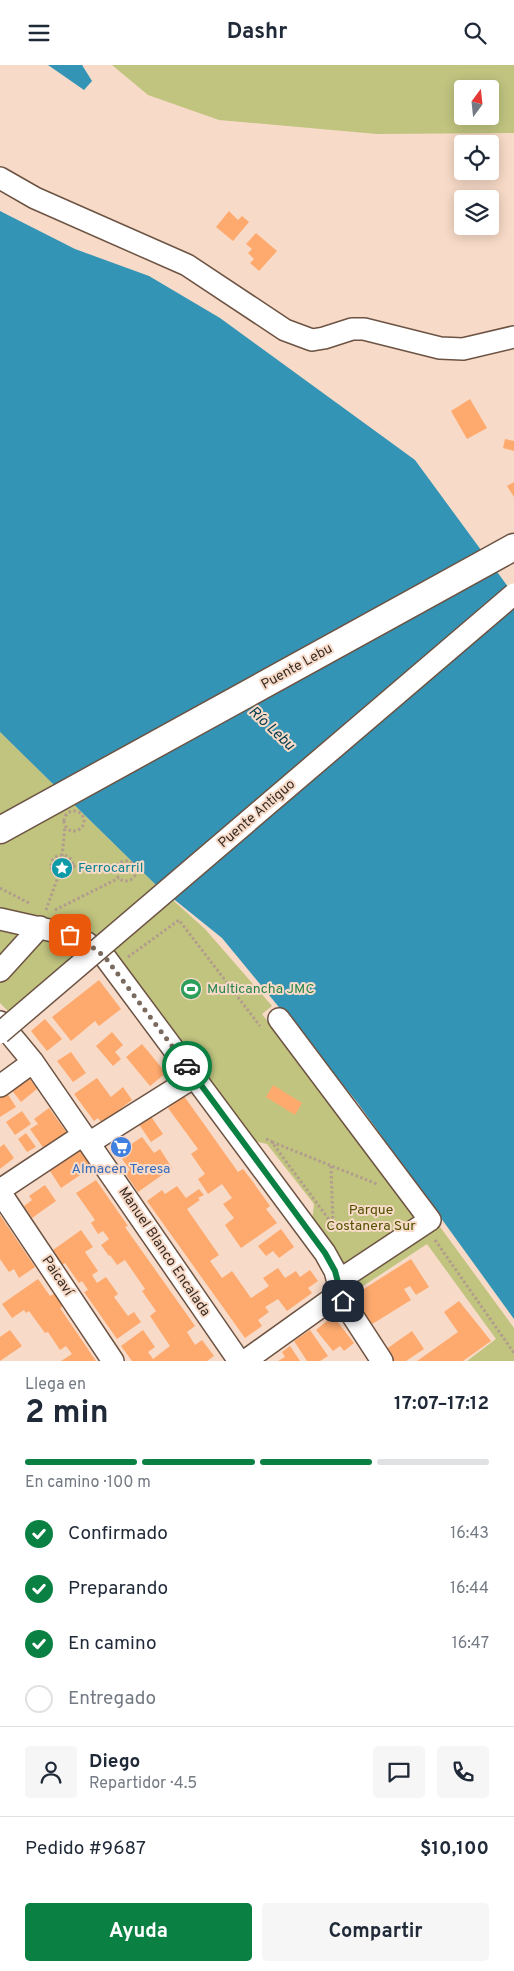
<!DOCTYPE html>
<html lang="es">
<head>
<meta charset="utf-8">
<style>
  :root { --surface:#fff; --page:#f6f6f7; --text:#1f2937; --muted:#747a83; --line:#e0e1e3; --accent:#0b8043 }
  body { margin:0; font-family:Overpass,sans-serif; background:var(--page); color:var(--text); height:100vh; display:flex; flex-direction:column; font-size:19px; white-space:nowrap }
  * { box-sizing:border-box; margin:0 }
  p { font-size:16px; color:var(--muted) }
  .icon { flex:none; width:28px; height:28px; fill:none; stroke:currentColor; stroke-width:2; stroke-linecap:round; stroke-linejoin:round }
  .map { position:relative; height:1296px; overflow:hidden }
  .details { display:flex; flex-direction:column; background:var(--surface); flex:1 }
  .details>* { flex:none }
  .needle { width:32px; rotate:15deg }
  .buttons { position:absolute; left:454px; top:15px; display:grid; gap:10px }
  .buttons a { display:grid; place-items:center; width:45px; height:45px; border-radius:5px; background:var(--surface); box-shadow:0 2px 12px #0003; font-size:25px }
  .pin { position:absolute; display:grid; place-items:center; width:42px; height:42px; color:#fff; margin:-21px; border-radius:10px; box-shadow:0 2px 8px #0006 }
  .courier { position:absolute; display:grid; place-items:center; width:50px; height:50px; margin:-25px; border:4px solid #0b8043; border-radius:50%; background:#fff; color:#222; box-shadow:0 1px 6px #0007 }
  .head em { font-style:normal; font-weight:700 }
  .head div { display:flex; flex-direction:column-reverse }
  .head { display:flex; align-items:center; justify-content:space-between; height:85px; padding:0 25px }
  h1 { font-size:32px; font-weight:700; line-height:38px }
  .bar { display:grid; grid-template-columns:repeat(4,1fr); gap:8px 5px; align-content:center; height:60px; padding:0 25px }
  .bar i { height:6px; border-radius:4px; background:var(--line) }
  .bar .selected { background:var(--accent) }
  .bar p { grid-column:span 4 }
  .line { display:flex; align-items:center; gap:12px; padding:0 25px; border-top:1px solid var(--line) }
  .line div { flex:1 }
  .round { display:grid; place-items:center; flex:none; width:52px; height:52px; border-radius:5px; background:var(--page) }
  ol { padding:0 25px; list-style:none }
  li { display:flex; align-items:center; gap:15px; height:55px }
  li p { margin-inline-start:auto }
  li .icon { padding:5px; border-radius:50%; background:var(--accent); color:#fff; stroke-width:4 }
  li:last-child { color:var(--muted) }
  li i { width:28px; height:28px; border:2px solid var(--line); border-radius:50% }
  .primary-button { display:flex; gap:10px; margin-top:auto; padding:10px 25px }
  .primary-button a { flex:1; height:58px; border-radius:5px; background:var(--accent); color:#fff; font-size:20px; font-weight:700; line-height:58px; text-align:center }
  .primary-button a+a { background:var(--page); color:var(--text) }
  header { display:flex; justify-content:space-between; align-items:center; height:65px; padding:0 25px; background:var(--surface); font-size:22px; font-weight:700 }
  .map>svg:first-child { display:block }
</style>
</head>
<body>
<header><svg class="icon" aria-label="menu" viewBox="0 0 24 24"><path d="M4 6h16M4 12h16M4 18h16"/></svg>Dashr<svg class="icon" aria-label="search" viewBox="0 0 24 24"><circle cx="10" cy="10" r="6"/><path d="M15 15l6 6"/></svg></header>
<div class="map">
<svg width="514" height="1296" viewBox="0 0 514 1296">
  <rect width="100%" height="100%" fill="#f7dac7"/>
  <!-- green -->
  <path fill="#c0c47f" fill-rule="evenodd" d="M112,0H514V68L377,69L219,55L148,30ZM462,24H490V51H462Z
    M0,667L155,819L205,864L272,941L262,949L283,976L337,1021L514,1263V1296H467L496,1274L427,1179L357,1225L312,1156L314,1139L267,1079L250,1075L99,874L9,947L0,938Z"/>
  <!-- water -->
  <path fill="#3394b5" d="M48,0H82L92,16L84,25Z
    M0,146L75,184L149,211L220,253L415,395L514,530V1254L357,1037L222,873L155,819L0,667Z"/>
  <!-- building -->
  <path fill="#feaa6e" d="M229,146L238,155L242,151L249,157L233,176L216,162Z
    M256,168L277,186L259,206L250,198L254,194L248,188L252,184L246,179Z
    M470,334L487,363L467,374L451,346Z
    M505,374L514,376V386L503,383Z
    M514,417V432L507,421Z
    M99,915L121,944L99,961L95,956L71,976L52,952Z
    M45,954L62,974L47,986L31,966Z
    M112,967L123,980L115,987L121,994L113,1001L96,981Z
    M142,979L166,1008L150,1021L126,992Z
    M71,987L86,1008L73,1017L57,996Z
    M27,1010L37,1024L21,1037L10,1023Z
    M97,1013L111,1032L123,1022L132,1035L102,1058L98,1053L94,1056L74,1029Z
    M273,1020L302,1038L295,1050L266,1032Z
    M5,1025L16,1042L0,1052V1028Z
    M184,1031L238,1107L243,1104L253,1117L270,1141L266,1144L277,1158L241,1183L225,1160L234,1153L223,1139L232,1133L222,1119L208,1129L198,1114L205,1109L191,1089L198,1084L168,1043Z
    M49,1043L67,1068L44,1084L30,1064L38,1059L34,1054Z
    M22,1046L31,1059L15,1070L6,1057Z
    M150,1050L163,1069L151,1077L138,1058Z
    M26,1068L36,1082L27,1087L18,1074Z
    M142,1072L154,1088L160,1084L172,1103L138,1127L125,1108L130,1105L122,1094L130,1088L127,1084L117,1091L111,1083L125,1073L130,1080Z
    M4,1079L14,1093L0,1104V1082Z
    M80,1085L92,1102L61,1123L50,1106Z
    M96,1115L128,1161L125,1162L195,1261L187,1267L195,1280L202,1275L214,1291L207,1296H132L121,1281L143,1265L155,1282L148,1287L153,1294L170,1281L150,1251L156,1246L142,1226L145,1224L125,1195L117,1200L110,1190L109,1191L101,1180L109,1174L103,1166L98,1169L91,1158L95,1155L76,1128Z
    M45,1120L56,1136L32,1153L24,1141L32,1135L29,1131Z
    M177,1121L186,1133L199,1124L204,1130L198,1133L200,1135L187,1144L219,1190L210,1196L222,1213L232,1206L251,1233L269,1221L263,1213L278,1203L285,1213L296,1206L300,1212L310,1205L318,1216L308,1223L312,1228L287,1246L278,1234L265,1242L269,1247L258,1255L262,1261L245,1273L147,1136L162,1125L165,1129Z
    M0,1150L35,1202L19,1213L14,1204L9,1207L0,1194Z
    M281,1164L294,1182L279,1193L273,1186L266,1191L258,1181Z
    M81,1165L93,1182L85,1187L98,1206L92,1210L97,1218L106,1212L118,1229L114,1232L128,1251L134,1247L141,1257L117,1274L84,1227L88,1225L82,1216L79,1218L65,1198L62,1200L53,1185Z
    M411,1194L429,1222L416,1230L410,1221L404,1224L411,1235L369,1261L351,1232Z
    M38,1214L50,1231L54,1229L63,1241L60,1243L96,1296H61L72,1289L66,1281L60,1285L48,1267L45,1268L29,1246L26,1248L24,1245L12,1253L2,1239Z
    M459,1236L491,1276L463,1296H417L458,1267L444,1247Z
    M333,1251L354,1278L344,1286L340,1281L333,1286L316,1265Z
    M10,1265L22,1281L0,1296V1272Z
    M310,1265L328,1291L320,1296H307L294,1276Z
    M412,1266L424,1284L406,1296H393L385,1285Z
    M290,1281L300,1296H278L285,1292L282,1287Z"/>
  <g fill="none" stroke-linecap="round" stroke-linejoin="round">
    <!-- minor casing -->
    <g stroke="#6c5343" stroke-width="24">
      <path id="minor" d="M0,113L35,133L187,200L285,265L312,275L324,273L352,264H364L440,283L463,284L514,272
        M0,854L71,870L87,878L105,892L325,1188L335,1206L343,1236L382,1296
        M0,906L40,862
        M279,954L430,1155L338,1216
        M0,957L33,997L239,1296
        M0,1021L33,997
        M89,1078L194,1012
        M0,1125L83,1070
        M0,1127L113,1296
        M245,1296L340,1228"/>
    </g>
    <!-- major casing -->
    <g stroke="#6c5343" stroke-width="29">
      <path id="major" d="M0,765L514,482"/>
    </g>
    <!-- path -->
    <path stroke="#b29c8d" stroke-width="3" stroke-dasharray="2.5 2.5" stroke-linecap="butt" d="M64 756a10 10 0 1 1 20 0a10 10 0 1 1-20 0Z
      M51 801a11 11 0 1 1 22 0a11 11 0 1 1-22 0Z
      M62,791L65,761
      M116 806a10 10 0 1 1 20 0a10 10 0 1 1-20 0Z
      M73,801L117,802
      M0,823L31,839
      M46,845L58,812
      M55,845L119,813
      M128,892L179,855L260,961
      M266,1074L271,1076L333,1160V1164
      M272,1077L377,1119
      M331,1101L333,1160
      M435,1175L514,1288"/>
    <!-- minor -->
    <use href="#minor" stroke="#fff" stroke-width="21"/>
    <!-- major -->
    <use href="#major" stroke="#fff" stroke-width="26"/>
    <!-- minor-bridge casing -->
    <g stroke="#6c5343" stroke-width="24" stroke-linecap="butt">
      <path id="minor-bridge" d="M0,968L514,529"/>
    </g>
    <!-- minor-bridge -->
    <use href="#minor-bridge" stroke="#fff" stroke-width="21"/>
  </g>
  <g fill="none" stroke-linecap="round" stroke-linejoin="round">
    <!-- done -->
    <path stroke="#7b6a5e" stroke-width="5" stroke-dasharray="0 9" d="M70,870L87,878L105,892L187,1001"/>
    <!-- route -->
    <path stroke="#0b8043" stroke-width="6" d="M187,1001L325,1188L335,1206L343,1236"/>
  </g>
  <!-- icons -->
  <defs>
    <g id="sight-disc" transform="scale(1.125)"><circle r="9.5" fill="#0f9aa8" stroke="#f7dac7"/><path d="M0-6L1.8-2.2L6-1.7L2.9 1.2L3.7 5.4L0 3.3L-3.7 5.4L-2.9 1.2L-6-1.7L-1.8-2.2Z" fill="#fff"/></g>
    <g id="stadium-disc" transform="scale(1.125)"><circle r="9.5" fill="#2e9e5b" stroke="#f7dac7"/><path d="M0-5a6.5 5 0 1 0 0 10a6.5 5 0 1 0 0-10ZM-3.5-1.8h7v3.6h-7Z" fill="#fff"/></g>
    <g id="supermarket-disc" transform="scale(1.125)"><circle r="9.5" fill="#3f7fe0" stroke="#f7dac7"/><path d="M-6-5.5h2.5l.6 2H6L4.5 2H-2.5L-4.4-4H-6ZM-1.5 3.2a1.3 1.3 0 1 0 .1 0ZM3 3.2a1.3 1.3 0 1 0 .1 0Z" fill="#fff"/></g>
  </defs>
  <g fill-rule="evenodd">
    <use href="#sight-disc" x="62" y="803"/>
    <use href="#stadium-disc" x="191" y="924"/>
    <use href="#supermarket-disc" x="121" y="1082"/>
  </g>
  <g text-anchor="middle" dominant-baseline="central" stroke-width="4" stroke-linejoin="round" paint-order="stroke">
    <!-- street labels -->
    <g font-size="14" fill="#382d25" stroke="#f7dac7">
      <text transform="translate(297 602) rotate(-29)">Puente Lebu</text>
      <text transform="translate(257 749) rotate(-41)">Puente Antiguo</text>
      <text transform="translate(164 1187) rotate(56)">Manuel Blanco Encalada</text>
      <text transform="translate(57 1211) rotate(56)">Paicaví</text>
    </g>
    <!-- culture labels -->
    <g font-size="14" fill="#0d838f" stroke="#f7dac7" text-anchor="start">
      <text x="78" y="803">Ferrocarril</text>
    </g>
    <!-- leisure labels -->
    <g font-size="14" fill="#27864d" stroke="#f7dac7" text-anchor="start">
      <text x="207" y="924">Multicancha JMC</text>
    </g>
    <!-- shop labels -->
    <g font-size="14" fill="#366cbe" stroke="#f7dac7">
      <text x="121" y="1104">Almacen Teresa</text>
    </g>
    <!-- park labels -->
    <g font-size="14" fill="#525302" stroke="#f7dac7">
      <text x="371" y="1145">Parque<tspan x="371" dy="16">Costanera Sur</tspan></text>
    </g>
    <!-- water labels -->
    <g font-size="15" font-style="italic" fill="#064052" stroke="#f7dac7">
      <text transform="translate(271 664) rotate(43)">Río Lebu</text>
    </g>
  </g>
</svg>
<div class="buttons">
<a><svg class="needle" viewBox="-14 -14 28 28"><path d="M0-13l5 13h-10z" fill="#e53935"/><path d="M0 13l5-13h-10z" fill="#747a83"/></svg></a>
<a><svg class="icon" aria-label="locate" viewBox="0 0 24 24"><circle cx="12" cy="12" r="6"/><path d="M12 2v4M12 18v4M2 12h4M18 12h4"/></svg></a>
<a><svg class="icon" aria-label="layers" viewBox="0 0 24 24"><path d="M12 4l9 5-9 5-9-5zM3 14l9 5 9-5"/></svg></a>
</div>
<div class="pin" style="left:70px;top:870px;background:#ea580c"><svg class="icon" aria-label="bag" viewBox="0 0 24 24"><path d="M5 8h14l-1 12H6zM9 8a3 3 0 0 1 6 0"/></svg></div>
<div class="pin" style="left:343px;top:1236px;background:#1f2937"><svg class="icon" aria-label="home" viewBox="0 0 24 24"><path d="M3 11l9-7 9 7M6 9v11h12V9"/></svg></div>
<div class="courier" style="left:187px;top:1001px"><svg class="icon" aria-label="car" viewBox="0 0 24 24"><path d="M5 17H2v-5l4-1 3-4h7l3 4 3 1v5h-3M9 17h6M6 11h13"/><circle cx="7" cy="17" r="2"/><circle cx="17" cy="17" r="2"/></svg></div>
</div>
<section class="details">
<div class="head"><div><h1>2 min</h1><p>Llega en</p></div><em>17:07–17:12</em></div>
<div class="bar"><i class="selected"></i><i class="selected"></i><i class="selected"></i><i></i><p>En camino · 100 m</p></div>
<ol>
<li><svg class="icon" aria-label="check" viewBox="0 0 24 24"><path d="M5 12l5 5 9-10"/></svg>Confirmado<p>16:43</p></li>
<li><svg class="icon" aria-label="check" viewBox="0 0 24 24"><path d="M5 12l5 5 9-10"/></svg>Preparando<p>16:44</p></li>
<li><svg class="icon" aria-label="check" viewBox="0 0 24 24"><path d="M5 12l5 5 9-10"/></svg>En camino<p>16:47</p></li>
<li><i></i>Entregado</li>
</ol>
<div class="line" style="height:90px"><a class="round"><svg class="icon" aria-label="person" viewBox="0 0 24 24"><circle cx="12" cy="8" r="4"/><path d="M4 21q1-7 8-7t8 7"/></svg></a><div><b>Diego</b><p>Repartidor · 4.5</p></div><a class="round"><svg class="icon" aria-label="chat" viewBox="0 0 24 24"><path d="M4 5h16v11H9l-5 4z"/></svg></a><a class="round"><svg class="icon" aria-label="phone" viewBox="0 0 24 24"><path d="M5 4h4l2 5-3 2q2 4 5 5l2-3 5 2v4C11 20 4 13 5 4z"/></svg></a></div>
<div class="line" style="height:65px"><div>Pedido #9687</div><b>$10,100</b></div>
<div class="primary-button"><a>Ayuda</a><a>Compartir</a></div>
</section>
</body>
</html>
